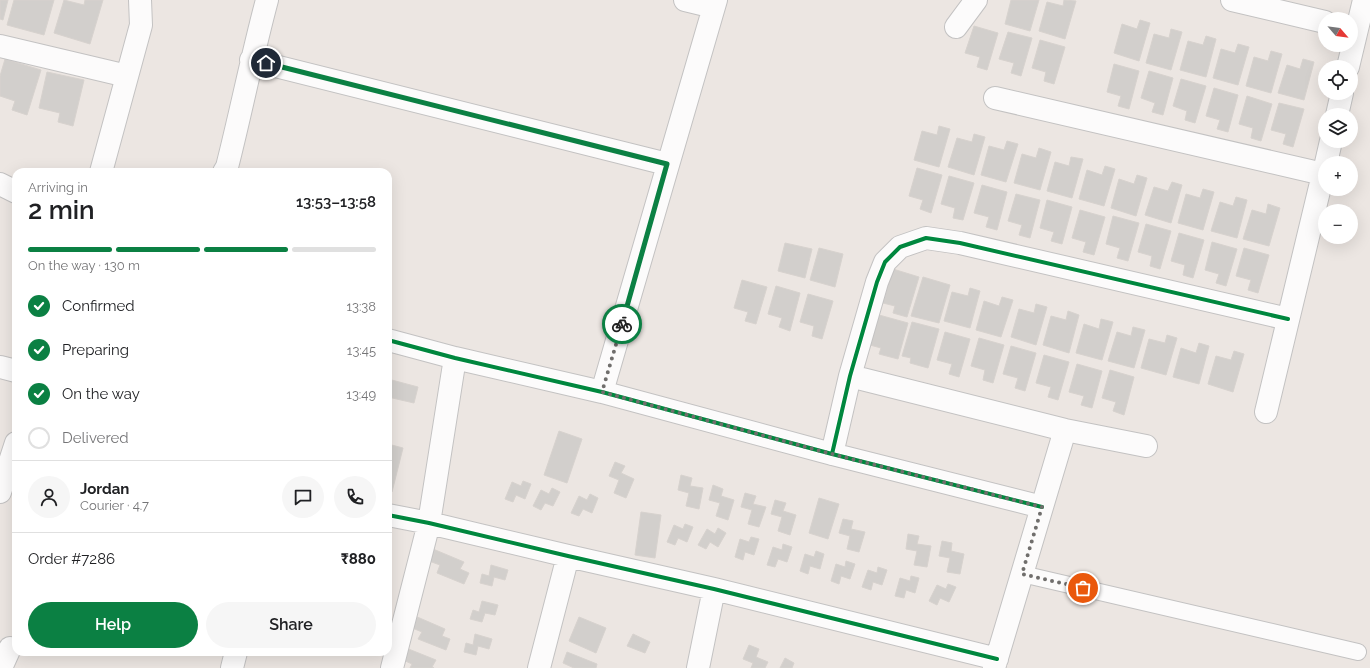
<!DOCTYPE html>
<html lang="en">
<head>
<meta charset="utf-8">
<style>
  :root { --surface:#fff; --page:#f6f6f6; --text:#202124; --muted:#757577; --line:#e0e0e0; --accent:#0b8043 }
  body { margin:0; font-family:Raleway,sans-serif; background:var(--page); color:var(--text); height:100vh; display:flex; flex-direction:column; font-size:15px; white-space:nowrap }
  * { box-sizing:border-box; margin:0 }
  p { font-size:13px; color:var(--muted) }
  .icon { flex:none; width:22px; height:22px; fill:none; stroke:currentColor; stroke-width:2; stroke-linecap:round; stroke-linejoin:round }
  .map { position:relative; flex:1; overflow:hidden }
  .drawer { position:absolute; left:12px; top:168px; width:380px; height:488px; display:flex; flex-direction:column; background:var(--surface); border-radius:12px; box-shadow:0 4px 16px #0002 }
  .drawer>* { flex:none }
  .needle { width:26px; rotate:118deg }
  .buttons { position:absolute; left:1318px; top:12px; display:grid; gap:8px }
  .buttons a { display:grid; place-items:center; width:40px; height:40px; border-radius:50%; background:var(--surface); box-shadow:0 4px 16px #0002; font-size:20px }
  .pin { position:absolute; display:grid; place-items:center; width:34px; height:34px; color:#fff; margin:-17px; border:2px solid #fff; border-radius:50%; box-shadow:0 1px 4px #0007 }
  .courier { position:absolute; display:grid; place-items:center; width:40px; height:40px; margin:-20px; border:3px solid #0b8043; border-radius:50%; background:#fff; color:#222; box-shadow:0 1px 5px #0007 }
  .headline em { font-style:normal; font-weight:600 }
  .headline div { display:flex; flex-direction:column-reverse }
  .headline { display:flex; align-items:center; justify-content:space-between; height:68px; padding:0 16px }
  h1 { font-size:26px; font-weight:600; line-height:30px }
  .bar { display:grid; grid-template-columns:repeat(4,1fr); gap:6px 4px; align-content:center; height:48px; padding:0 16px }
  .bar i { height:5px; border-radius:3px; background:var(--line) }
  .bar .on { background:var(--accent) }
  .bar p { grid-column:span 4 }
  .line { display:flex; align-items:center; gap:10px; padding:0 16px; border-top:1px solid var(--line) }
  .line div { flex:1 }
  .round { display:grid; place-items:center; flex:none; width:42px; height:42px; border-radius:21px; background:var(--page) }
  ol { padding:0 16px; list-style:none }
  li { display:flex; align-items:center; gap:12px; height:44px }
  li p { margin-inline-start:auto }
  li .icon { padding:4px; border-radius:50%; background:var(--accent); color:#fff; stroke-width:4 }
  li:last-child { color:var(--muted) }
  li i { width:22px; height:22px; border:2px solid var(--line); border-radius:50% }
  .action { display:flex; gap:8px; margin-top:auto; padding:8px 16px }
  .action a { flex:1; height:46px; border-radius:24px; background:var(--accent); color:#fff; font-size:16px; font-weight:600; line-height:46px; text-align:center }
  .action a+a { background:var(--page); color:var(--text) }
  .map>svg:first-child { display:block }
</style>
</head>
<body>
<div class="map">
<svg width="1370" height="668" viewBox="0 0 1370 668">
  <rect width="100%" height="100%" fill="#ece6e2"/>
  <!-- building -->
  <path fill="#d2cfcc" stroke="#d7d2ce" d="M0,0H8L3,20L0,19Z
    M14,0H54L44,35L7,25Z
    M64,0L84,5L85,0H103L90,44L54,33Z
    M1011,0H1039L1030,31L1005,24Z
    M1064,0L1076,1L1065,39L1039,31L1047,2L1063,6Z
    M1140,20L1150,23L1139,61L1114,53L1122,24L1137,29Z
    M974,26L998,33L987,70L977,67L980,57L965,53Z
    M1171,29L1182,32L1171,70L1146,63L1154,34L1169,38Z
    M1008,32L1032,38L1021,76L1011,73L1014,63L999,59Z
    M1206,36L1216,39L1206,77L1180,70L1188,41L1203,45Z
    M1040,40L1065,47L1054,84L1044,81L1046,72L1032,68Z
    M1238,44L1249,47L1238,85L1213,78L1221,49L1235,53Z
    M1271,51L1282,54L1271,93L1246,86L1254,57L1268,61Z
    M5,59L41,70L27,115L12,110L15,101L0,96V76Z
    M1303,59L1314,62L1304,100L1278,93L1287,65L1300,69Z
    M1114,64L1139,71L1129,109L1118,106L1121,96L1107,92Z
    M1149,71L1173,78L1163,115L1152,112L1155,103L1141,98Z
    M47,72L84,80L73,126L58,122L60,113L39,108Z
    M1181,79L1206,86L1195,123L1185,120L1187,111L1173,106Z
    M1214,88L1238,95L1228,132L1217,129L1220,120L1206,116Z
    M1247,96L1272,104L1261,141L1251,138L1253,128L1239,124Z
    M1279,103L1304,109L1293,147L1283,144L1286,134L1271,130Z
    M939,126L950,129L939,167L914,160L922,131L937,135Z
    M974,134L985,137L974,175L948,167L957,138L972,142Z
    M1007,141L1018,144L1006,182L981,175L989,146L1004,150Z
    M1039,148L1051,152L1040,190L1014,183L1022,154L1036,158Z
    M1071,157L1083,159L1072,198L1047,191L1055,162L1069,166Z
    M1105,166L1115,169L1104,206L1079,199L1087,170L1102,175Z
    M917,168L942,175L931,213L920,209L923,200L909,196Z
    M1137,175L1147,178L1136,216L1111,208L1119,179L1134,184Z
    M949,176L974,183L963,220L953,218L955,208L941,204Z
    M1172,182L1182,185L1171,223L1145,215L1154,187L1168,191Z
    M982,185L1007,192L997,230L986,227L989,217L974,213Z
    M1203,189L1214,192L1203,230L1178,223L1186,194L1200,198Z
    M1016,194L1040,200L1030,238L1019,235L1022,225L1008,221Z
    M1236,197L1247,200L1237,238L1211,231L1220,202L1233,206Z
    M1047,200L1072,207L1062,244L1051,241L1054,232L1040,228Z
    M1268,204L1280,208L1269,246L1243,239L1252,210L1266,214Z
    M1080,210L1105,217L1094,255L1083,252L1086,242L1072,238Z
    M1113,216L1139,223L1128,261L1117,258L1120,248L1106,244Z
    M1146,224L1171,231L1160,269L1150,266L1152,256L1138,252Z
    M1179,233L1204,240L1193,278L1183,275L1185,265L1171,261Z
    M1212,242L1237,249L1226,286L1216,283L1219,274L1205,270Z
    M785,243L812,249L805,278L778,271Z
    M819,248L843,254L835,287L810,280Z
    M1244,248L1269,255L1258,293L1248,290L1251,280L1236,276Z
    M893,269L919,277L907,317L893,313L895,306L883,303Z
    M923,277L950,285L939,323L911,316Z
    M742,280L767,287L756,324L745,321L748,312L734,308Z
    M776,286L800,293L790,331L779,327L782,318L768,314Z
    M970,288L980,291L970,328L944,321L952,292L968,296Z
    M808,294L833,301L822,339L812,336L814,326L800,322Z
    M1002,297L1013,300L1001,337L976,330L984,301L999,306Z
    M1036,304L1047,307L1036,345L1011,337L1019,309L1034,313Z
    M1068,311L1079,315L1069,353L1043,345L1051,316L1066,320Z
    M879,315L908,323L898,359L879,354L881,348L870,345Z
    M1101,319L1113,322L1102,360L1076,353L1084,324L1099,329Z
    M912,322L939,329L928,368L910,363L911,358L902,356Z
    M1133,327L1145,330L1134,368L1108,361L1117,332L1131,336Z
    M945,332L970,339L959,377L949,374L952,364L937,360Z
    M1167,335L1177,338L1166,375L1141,368L1149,339L1165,343Z
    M979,338L1004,345L993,383L983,380L985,370L971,366Z
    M1199,343L1209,346L1199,384L1173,377L1181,348L1196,353Z
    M1011,346L1036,353L1025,391L1015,388L1018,378L1003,374Z
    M1234,351L1244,354L1233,392L1208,384L1216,356L1231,360Z
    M1044,355L1069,362L1058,400L1048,397L1051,387L1036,383Z
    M1077,364L1102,371L1092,408L1081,405L1084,396L1069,392Z
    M1110,370L1134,377L1124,415L1113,411L1116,402L1102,398Z
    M388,379L418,387L414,403L388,397Z
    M559,431L582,439L567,483L544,475Z
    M388,444L403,448L392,492L388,491Z
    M615,462L625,466L621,473L634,479L626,498L614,493L619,480L609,476Z
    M681,475L692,478L690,486L703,488L699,509L686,506L689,493L678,490Z
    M523,481L531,484L525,499L516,495L513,502L505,499L512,482L521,486Z
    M713,485L723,489L721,496L734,500L728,520L716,516L720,503L709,500Z
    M552,488L560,492L553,506L545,503L541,510L533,506L541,490L549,494Z
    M745,493L756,496L753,504L766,507L759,527L748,524L752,510L741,507Z
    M590,494L598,498L592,513L583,509L579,516L571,513L579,496L587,500Z
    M819,498L839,504L828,539L809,533Z
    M775,500L786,503L783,511L796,515L790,535L778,531L782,517L771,514Z
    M641,512L661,515L655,558L635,555Z
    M843,519L853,521L851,529L865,532L859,552L847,549L850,536L839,533Z
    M685,524L693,527L687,542L678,538L675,545L667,542L674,525L683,529Z
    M718,528L726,533L718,547L710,542L706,549L698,545L707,529L715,534Z
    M908,534L919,536L917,544L931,546L927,567L914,565L917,551L906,549Z
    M751,537L759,539L754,555L745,552L743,560L735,557L740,539L749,542Z
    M942,541L952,543L951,551L964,554L960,574L947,572L950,558L939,556Z
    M783,544L792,547L787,562L778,559L775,567L767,565L773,547L782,550Z
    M433,549L464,562L460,569L469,573L464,584L437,573L440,565L429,561Z
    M816,551L824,554L820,569L810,566L808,574L800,571L805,554L814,557Z
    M846,561L855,564L850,579L841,576L839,584L831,581L836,564L845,567Z
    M491,565L508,570L505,580L494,577L492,586L480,583L482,574L489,576Z
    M878,567L887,570L882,585L873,582L871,590L862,587L868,570L877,573Z
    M911,576L919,578L915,593L906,590L904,598L895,596L900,578L910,581Z
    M948,584L956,587L949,602L940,598L937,605L929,601L937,585L946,589Z
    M482,601L498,605L495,615L485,613L482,622L470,619L473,610L479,612Z
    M415,616L445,629L442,636L450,639L446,650L418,639L422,632L410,627Z
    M579,617L606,628L596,653L569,641Z
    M475,634L492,639L489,649L478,646L476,655L464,652L466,643L473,645Z
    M633,634L650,642L645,653L627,646Z
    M749,645L759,649L756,657L768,662L765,668H751L753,663L743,659Z
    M406,648L436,660L432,667L434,668H410L412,664L401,659Z
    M567,652L597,664L596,668H574L563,663Z
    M785,658L794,663L792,668H780Z"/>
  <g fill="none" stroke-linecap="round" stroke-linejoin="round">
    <!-- service casing -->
    <g stroke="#c3c2c2" stroke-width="18">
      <path id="service" d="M1022,574L1358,652"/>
    </g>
    <!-- minor casing -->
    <g stroke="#c3c2c2" stroke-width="24">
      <path id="minor" d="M685,0L714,7
        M1232,0L1325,22
        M956,27L976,0
        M0,46L127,76
        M251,60L667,164
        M1348,67L1364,0
        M995,98L1323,174
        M1337,115L1342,93
        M1326,163L1331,141
        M101,172L141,25L140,0
        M224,172L227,167C241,112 252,56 267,0
        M0,184L16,192
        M388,340L455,358L602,392L832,454L1042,507
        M0,367L16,371
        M850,376L1065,430L1146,446
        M602,392L716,0
        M1266,412L1325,166
        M832,454L850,376L877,282L885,262L900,247L926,238L960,243L1288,319
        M0,492L16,443
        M388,515L429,523L568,556L714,589L997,659
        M1,668L10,648
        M232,668L236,652
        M392,668L429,523L455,358
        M539,668L568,556
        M698,668L714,589
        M994,668L1065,430"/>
    </g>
    <!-- service -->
    <use href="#service" stroke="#fcfbfb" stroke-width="16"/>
    <!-- minor -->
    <use href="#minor" stroke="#fcfbfb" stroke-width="22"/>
    <!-- cycleway casing -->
    <g stroke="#fff" stroke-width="6">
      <path id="cycleway" d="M388,340L455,358L602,392L832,454L1042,507
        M832,454L850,376L877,282L885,262L900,247L926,238L960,243L1288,319
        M388,515L429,523L568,556L714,589L997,659"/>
    </g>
    <!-- cycleway -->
    <use href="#cycleway" stroke="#00873e" stroke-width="4"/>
  </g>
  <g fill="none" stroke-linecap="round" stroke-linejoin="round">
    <!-- done -->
    <path stroke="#706e6c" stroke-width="4" stroke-dasharray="0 7.2" d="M622,324L602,392L832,454L1042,507L1022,574L1083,588"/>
    <!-- route -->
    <path stroke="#0b8043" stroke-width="5" d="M266,63L667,164L622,324"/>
  </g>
</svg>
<div class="buttons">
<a><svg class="needle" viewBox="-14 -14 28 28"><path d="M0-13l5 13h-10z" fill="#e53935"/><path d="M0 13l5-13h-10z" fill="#757577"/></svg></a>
<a><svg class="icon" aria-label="locate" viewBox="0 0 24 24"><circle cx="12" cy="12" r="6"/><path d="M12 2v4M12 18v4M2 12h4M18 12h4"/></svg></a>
<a><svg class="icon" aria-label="layers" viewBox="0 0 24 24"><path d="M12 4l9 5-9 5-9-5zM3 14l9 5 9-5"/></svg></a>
<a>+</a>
<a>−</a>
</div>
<div class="pin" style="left:1083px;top:588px;background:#ea580c"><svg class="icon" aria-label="bag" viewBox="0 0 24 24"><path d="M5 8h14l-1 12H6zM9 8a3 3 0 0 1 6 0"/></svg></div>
<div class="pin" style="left:266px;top:63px;background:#1f2937"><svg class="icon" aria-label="home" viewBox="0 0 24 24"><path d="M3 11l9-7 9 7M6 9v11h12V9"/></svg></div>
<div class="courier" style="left:622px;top:324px"><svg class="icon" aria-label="bike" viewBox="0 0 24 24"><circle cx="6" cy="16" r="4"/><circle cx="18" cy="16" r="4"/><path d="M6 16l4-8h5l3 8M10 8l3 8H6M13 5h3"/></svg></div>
<section class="drawer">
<div class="headline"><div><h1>2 min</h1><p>Arriving in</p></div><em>13:53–13:58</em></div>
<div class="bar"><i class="on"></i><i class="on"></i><i class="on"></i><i></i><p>On the way · 130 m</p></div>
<ol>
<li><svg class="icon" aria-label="check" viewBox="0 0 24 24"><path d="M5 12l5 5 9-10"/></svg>Confirmed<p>13:38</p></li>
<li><svg class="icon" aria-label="check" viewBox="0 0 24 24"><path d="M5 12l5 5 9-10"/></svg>Preparing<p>13:45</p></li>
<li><svg class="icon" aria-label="check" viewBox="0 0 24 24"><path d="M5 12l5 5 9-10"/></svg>On the way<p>13:49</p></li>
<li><i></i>Delivered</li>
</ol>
<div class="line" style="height:72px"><a class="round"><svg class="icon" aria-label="person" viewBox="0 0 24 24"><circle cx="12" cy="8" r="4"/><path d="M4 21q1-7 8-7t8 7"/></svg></a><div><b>Jordan</b><p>Courier · 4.7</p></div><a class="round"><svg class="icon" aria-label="chat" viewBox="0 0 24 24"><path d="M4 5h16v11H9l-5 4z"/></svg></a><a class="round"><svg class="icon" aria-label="phone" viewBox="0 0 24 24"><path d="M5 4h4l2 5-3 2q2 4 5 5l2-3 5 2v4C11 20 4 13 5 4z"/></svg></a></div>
<div class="line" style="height:52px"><div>Order #7286</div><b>₹880</b></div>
<div class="action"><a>Help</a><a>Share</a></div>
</section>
</div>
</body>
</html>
